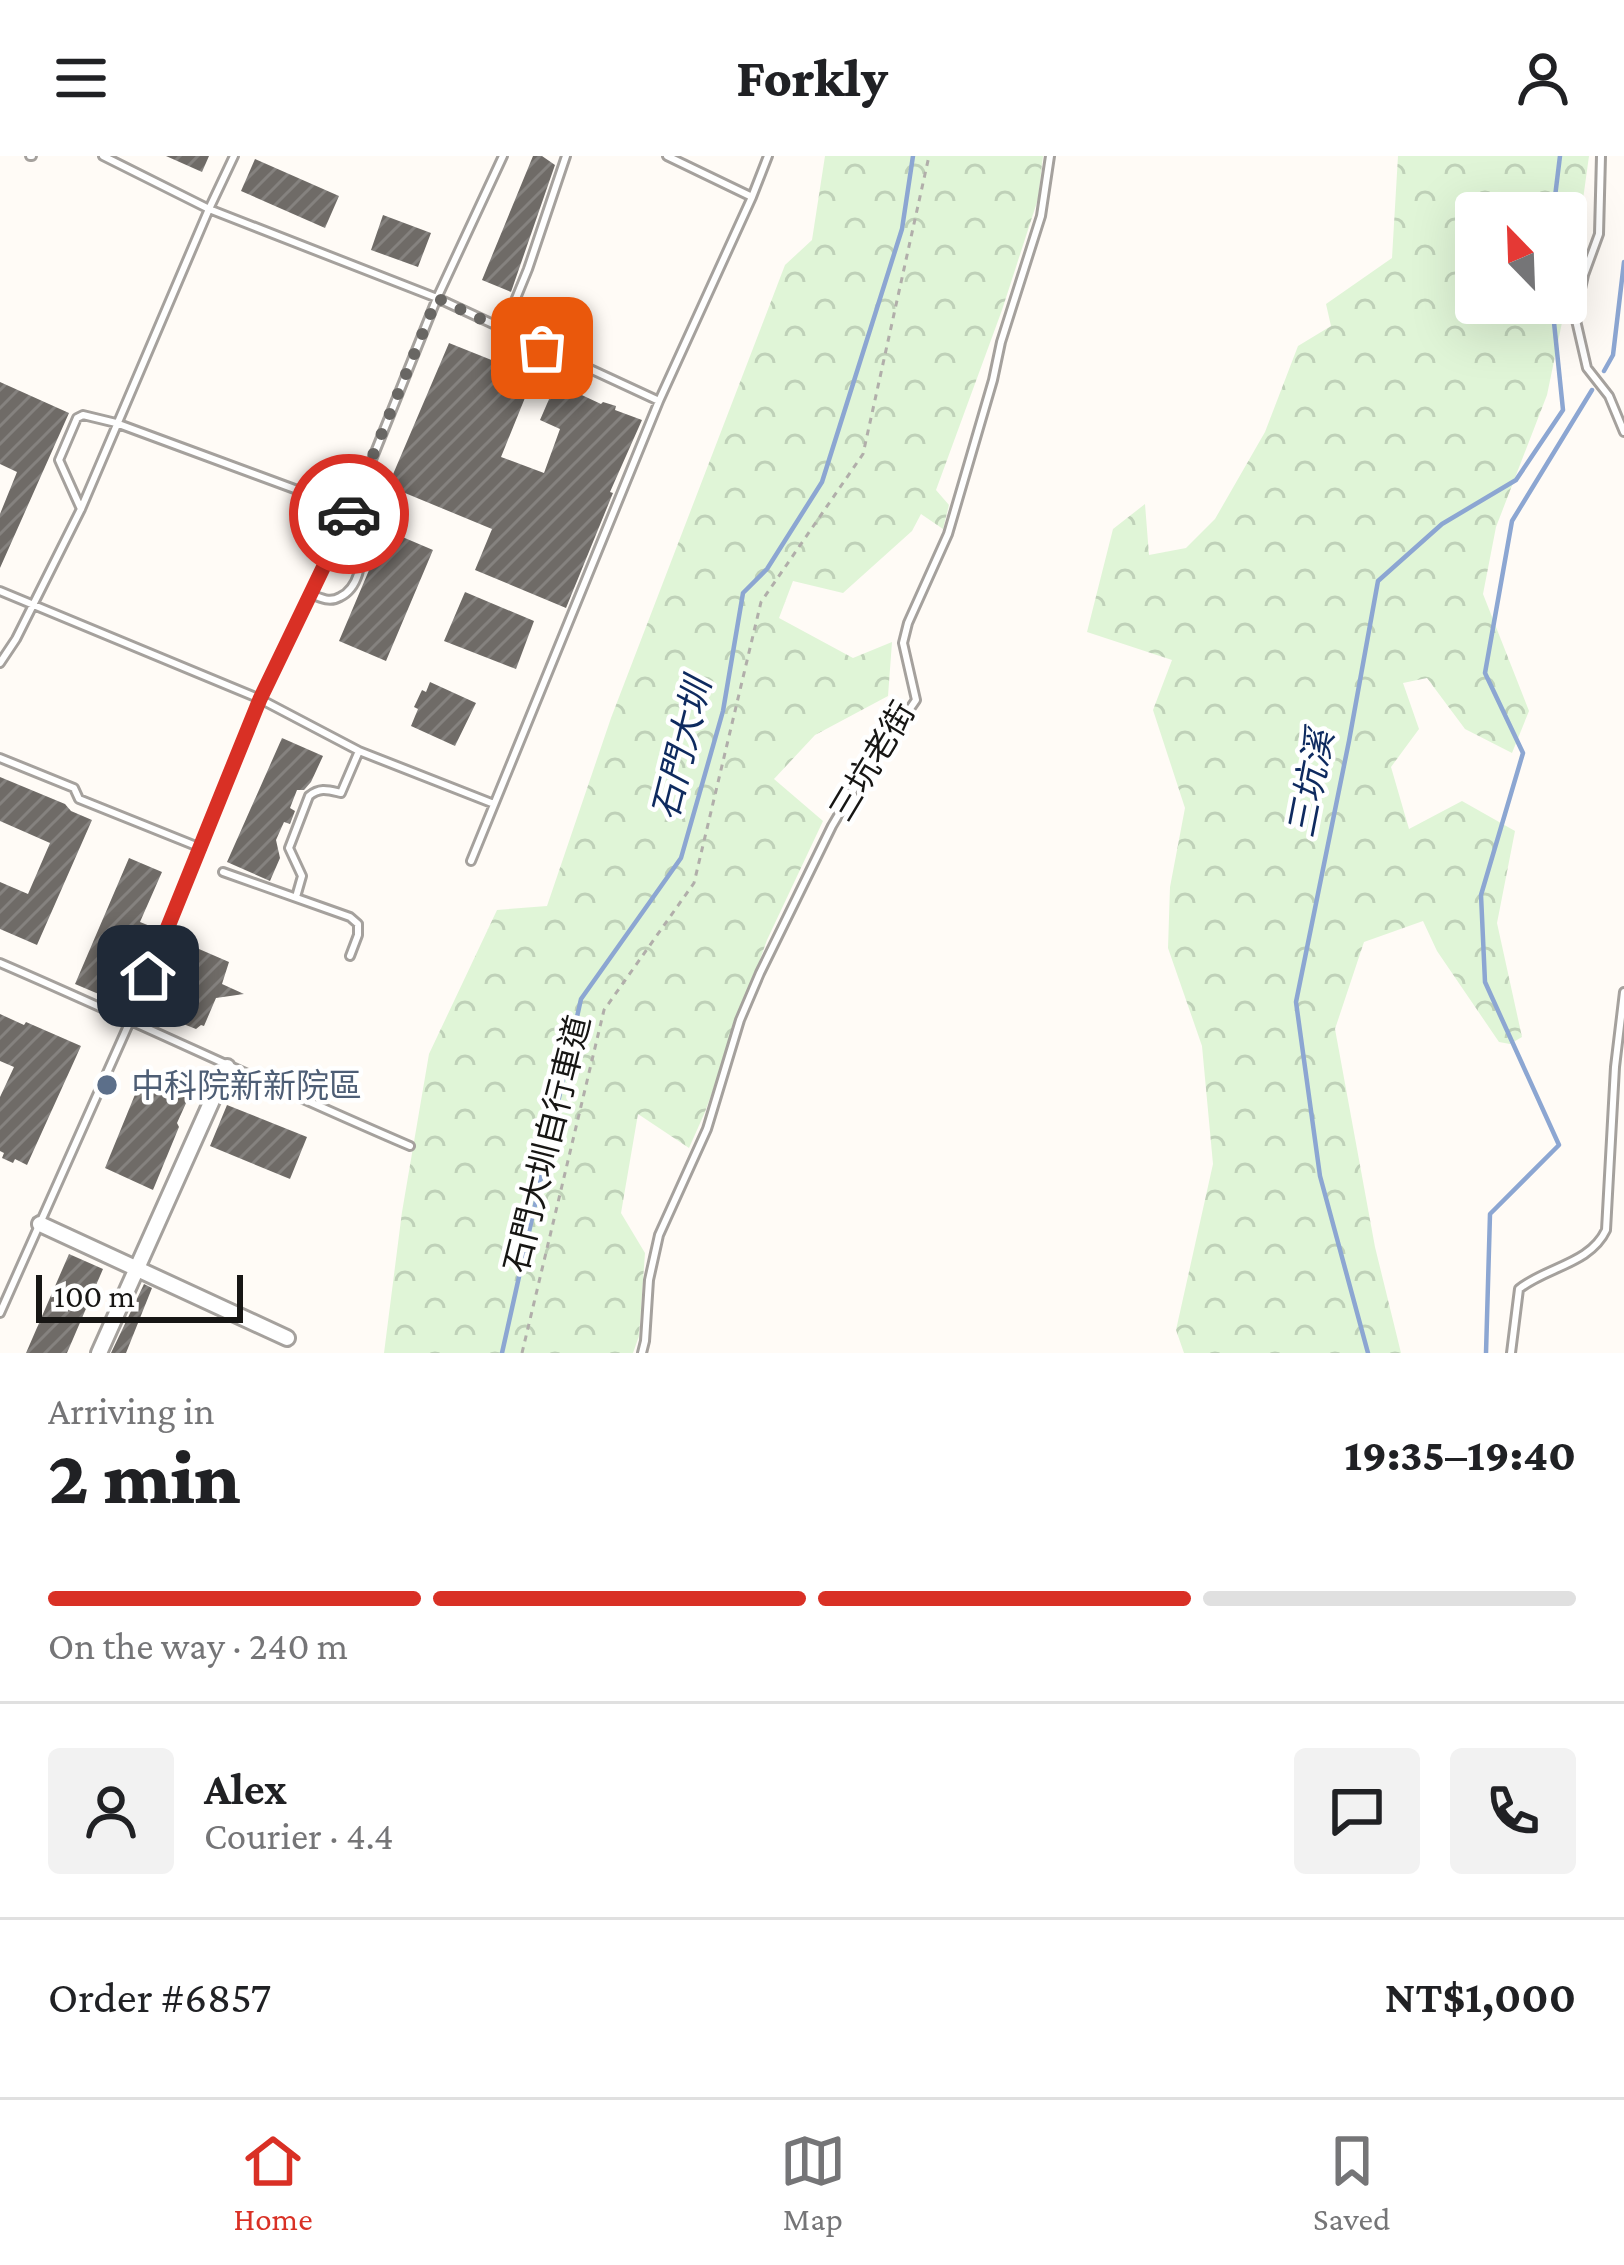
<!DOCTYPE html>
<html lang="en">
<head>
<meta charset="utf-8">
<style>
  :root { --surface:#fff; --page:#f2f2f2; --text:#202124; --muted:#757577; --line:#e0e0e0; --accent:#d93025 }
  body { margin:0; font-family:"Crimson Pro","Noto Sans TC",serif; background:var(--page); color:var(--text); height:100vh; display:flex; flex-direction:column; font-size:45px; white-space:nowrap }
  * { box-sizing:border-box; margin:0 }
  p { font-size:39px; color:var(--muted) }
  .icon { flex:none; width:66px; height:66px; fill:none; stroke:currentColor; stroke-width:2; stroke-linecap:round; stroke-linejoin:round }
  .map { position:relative; height:1197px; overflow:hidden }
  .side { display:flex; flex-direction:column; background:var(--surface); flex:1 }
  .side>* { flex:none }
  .needle { width:78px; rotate:337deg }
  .fabs { position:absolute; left:1455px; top:36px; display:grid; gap:24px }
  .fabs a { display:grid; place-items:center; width:132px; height:132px; border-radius:12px; background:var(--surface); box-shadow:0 12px 48px #0002; font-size:60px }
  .scale { position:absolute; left:36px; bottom:30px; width:207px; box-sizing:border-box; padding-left:12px; border:6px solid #171614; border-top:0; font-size:33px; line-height:42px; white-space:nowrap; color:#171614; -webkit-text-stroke:9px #fff; paint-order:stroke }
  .pin { position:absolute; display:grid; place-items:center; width:102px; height:102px; color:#fff; margin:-51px; border-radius:24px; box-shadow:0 6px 18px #0006 }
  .courier { position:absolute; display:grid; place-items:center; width:120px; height:120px; margin:-60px; border:9px solid #d93025; border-radius:50%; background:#fff; color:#222; box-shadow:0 3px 15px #0007 }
  .summary em { font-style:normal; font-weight:800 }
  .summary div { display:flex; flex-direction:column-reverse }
  .summary { display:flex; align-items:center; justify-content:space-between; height:204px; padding:0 48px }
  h1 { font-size:78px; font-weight:800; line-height:90px }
  .bar { display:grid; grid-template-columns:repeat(4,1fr); gap:18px 12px; align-content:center; height:144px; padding:0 48px }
  .bar i { height:15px; border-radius:9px; background:var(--line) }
  .bar .active { background:var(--accent) }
  .bar p { grid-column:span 4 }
  .line { display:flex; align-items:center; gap:30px; padding:0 48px; border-top:3px solid var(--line) }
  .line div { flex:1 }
  .round { display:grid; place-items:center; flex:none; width:126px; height:126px; border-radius:12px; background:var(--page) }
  header { display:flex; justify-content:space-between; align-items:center; height:156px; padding:0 48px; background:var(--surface); font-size:54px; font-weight:800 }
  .tab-bar { display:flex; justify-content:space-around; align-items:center; height:168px; border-top:3px solid var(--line); background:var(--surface); font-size:33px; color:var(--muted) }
  .tab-bar a { display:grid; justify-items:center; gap:6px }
  .tab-bar .active { color:var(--accent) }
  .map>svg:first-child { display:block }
</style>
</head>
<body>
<header><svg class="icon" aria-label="menu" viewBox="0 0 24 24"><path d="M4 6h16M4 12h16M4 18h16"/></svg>Forkly<svg class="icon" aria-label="person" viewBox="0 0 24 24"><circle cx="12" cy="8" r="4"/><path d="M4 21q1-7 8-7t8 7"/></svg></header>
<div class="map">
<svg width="1624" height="1197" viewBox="0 0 1624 1197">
  <defs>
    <pattern id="forest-crowns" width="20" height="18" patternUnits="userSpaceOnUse" patternTransform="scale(3)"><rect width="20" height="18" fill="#e0f5d7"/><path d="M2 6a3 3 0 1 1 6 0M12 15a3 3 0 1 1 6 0" fill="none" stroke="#bfd1b8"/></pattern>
    <pattern id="building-hatch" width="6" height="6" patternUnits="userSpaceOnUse" patternTransform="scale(3)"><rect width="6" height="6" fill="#6f6b67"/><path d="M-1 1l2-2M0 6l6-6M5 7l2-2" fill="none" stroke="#85827f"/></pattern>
  </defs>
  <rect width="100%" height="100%" fill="#fffbf6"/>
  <!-- forest -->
  <path fill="url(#forest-crowns)" d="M825,0H1043L1038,43L1002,154L936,334L949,349L943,373L921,358L912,375L843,437L793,425L779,462L853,502L892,486L888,540L815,579L774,623L823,665L767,784L705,956L689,992L638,958L621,1057L645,1097L639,1180L633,1197H384L402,1056L429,898L497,754L547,750L611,562L785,109L812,84Z
    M1398,0H1589L1576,94L1566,145V57H1476V147H1566L1547,239L1496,371L1483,438L1529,555L1512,597L1465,573L1427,522L1403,527L1419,573L1391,611L1409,673L1462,645L1515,675L1497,767L1522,881L1510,888L1499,886L1437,795L1423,765L1364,786L1335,873L1375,1091L1401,1197H1184L1176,1174L1213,1008L1202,890L1168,792L1170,731L1185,652L1153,554L1172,504L1087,476L1113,373L1145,348L1149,399L1186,392L1215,363L1265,276L1298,190L1331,170L1326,148L1392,102Z"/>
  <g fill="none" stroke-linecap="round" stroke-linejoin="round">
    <!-- stream -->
    <path stroke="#8ca6d2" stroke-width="4.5" d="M1553,57L1560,0
      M1604,215L1613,199L1624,106
      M502,1197L581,843L681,702L723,555L743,437L767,413L822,326L902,73L913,0
      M1368,1197L1320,1020L1296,846L1349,585L1378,425L1442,368L1516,324L1563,254L1552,147
      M1486,1197L1490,1058L1559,989L1485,826L1481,739L1523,597L1485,517L1512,365L1592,234"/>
  </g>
  <!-- building -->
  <path fill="url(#building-hatch)" d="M166,0H209L202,16Z
    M533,0H542L555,9L511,136L482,124Z
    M255,3L339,40L325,72L241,35Z
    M383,59L431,77L418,111L371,94Z
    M449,187L499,207L503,196L516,201L519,207L516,215L533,222L501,301L544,317L560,273L540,264L556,227L601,248L603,246L616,250L615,254L642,264L610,336L613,337L566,452L475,414L492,373L388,330Z
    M0,226L69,257L0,412V358L17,316L0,308Z
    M386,374L433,394L386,505L339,485Z
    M465,436L534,465L516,513L444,485Z
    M430,526L476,547L455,590L411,570L418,553L414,551L422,534L426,536Z
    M282,582L323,600L311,626L304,634H297L290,652L295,655L290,668L284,666L276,684L280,702L270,725L227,706Z
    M0,621L65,648L71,655L92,664L37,789L0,773V726L28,738L50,687L0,665Z
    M129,702L162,716L140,766L150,770L143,786L133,782L108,842L75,828Z
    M199,793L229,806L222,828L244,838L216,842L204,870L201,869L196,873L168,862L172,857L168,855L192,797L195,798Z
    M0,858L24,869L26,866L81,890L27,1009L15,1003L13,1007L2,1002L4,997L0,995V941L14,911L0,905Z
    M145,914L192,934L177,967L179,971L153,1034L105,1012Z
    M227,949L307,981L290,1023L210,990Z
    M69,1098L103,1113L67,1197H26Z
    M144,1128L152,1132L126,1197H111Z"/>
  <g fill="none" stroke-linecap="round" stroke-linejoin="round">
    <!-- lane casing -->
    <g stroke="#a5a19d" stroke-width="12">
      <path id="lane" d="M30,0H32
        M103,0L209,53L437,142L659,245
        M667,0L752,41
        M1601,0L1599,78L1584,119L1575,160L1587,212L1609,240L1624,276
        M503,174L528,113L566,0
        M81,353L59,304L77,262L83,259L116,267L300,335L314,338L361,331
        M0,435L260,543L359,595L341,637C328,634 320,631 309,640L289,692L302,720L296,741
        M311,438C320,442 330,447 340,441C357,433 366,405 356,389C353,384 345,378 341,375
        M0,507L16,483L81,353L209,53L234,0
        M359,595L494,648
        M0,602L74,632L79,643L201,692
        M471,705L659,245L752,41L768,0
        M223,716L350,761L358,768V779L350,800
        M0,807C137,866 272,931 410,990
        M0,1157L131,863L260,543L355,346L437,142L503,0
        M642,1197L645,1185L649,1124L659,1079L707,973L740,864L760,817L832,670L852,636L916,544L903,487L908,467L948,378L993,224L1001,186L1041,60L1050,0
        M1511,1197L1519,1133C1546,1111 1590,1108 1606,1074L1615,911L1624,836"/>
    </g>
    <!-- street casing -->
    <g stroke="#a5a19d" stroke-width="20">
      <path id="street" d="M40,1068L287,1182
        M99,1197L227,911"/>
    </g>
    <!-- path -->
    <path stroke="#b1aeaa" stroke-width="3" stroke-dasharray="6 6" stroke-linecap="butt" d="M522,1197L604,854L694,727L761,446L863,298L929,0"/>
    <!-- lane -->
    <use href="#lane" stroke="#fff" stroke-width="6"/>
    <!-- street -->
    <use href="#street" stroke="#fff" stroke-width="14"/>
  </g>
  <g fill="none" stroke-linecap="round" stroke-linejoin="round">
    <!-- done -->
    <path stroke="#686663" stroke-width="12" stroke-dasharray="0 21.6" d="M349,358L437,142L542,192"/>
    <!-- route -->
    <path stroke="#d93025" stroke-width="15" d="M148,820L260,543L349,358"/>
  </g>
  <!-- markers -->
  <circle fill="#5c6f8a" stroke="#fff" stroke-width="4.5" cx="107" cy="929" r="12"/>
  <g text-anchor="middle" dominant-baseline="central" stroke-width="9" stroke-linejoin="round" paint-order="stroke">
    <!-- street labels -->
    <g font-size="33" fill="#171614" stroke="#fff">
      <text transform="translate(872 605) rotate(-59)">三坑老街</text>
      <text transform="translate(547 988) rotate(-76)">石門大圳自行車道</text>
    </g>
    <!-- service labels -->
    <g font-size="33" fill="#4e5e75" stroke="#fff" text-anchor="start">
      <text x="131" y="929">中科院新新院區</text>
    </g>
    <!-- water labels -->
    <g font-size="36" font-style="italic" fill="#0e2a5f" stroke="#fff">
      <text transform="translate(682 593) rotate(-76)">石門大圳</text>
      <text transform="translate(1311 628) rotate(-79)">三坑溪</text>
    </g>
  </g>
</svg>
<div class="fabs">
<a><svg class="needle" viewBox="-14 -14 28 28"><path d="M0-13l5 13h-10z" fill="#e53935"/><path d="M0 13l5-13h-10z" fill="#757577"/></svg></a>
</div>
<div class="scale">100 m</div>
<div class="pin" style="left:542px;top:192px;background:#ea580c"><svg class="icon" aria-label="bag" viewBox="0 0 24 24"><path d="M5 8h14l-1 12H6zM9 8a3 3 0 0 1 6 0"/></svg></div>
<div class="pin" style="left:148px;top:820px;background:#1f2937"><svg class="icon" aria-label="home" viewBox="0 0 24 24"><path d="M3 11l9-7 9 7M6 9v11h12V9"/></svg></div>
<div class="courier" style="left:349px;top:358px"><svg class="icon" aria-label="car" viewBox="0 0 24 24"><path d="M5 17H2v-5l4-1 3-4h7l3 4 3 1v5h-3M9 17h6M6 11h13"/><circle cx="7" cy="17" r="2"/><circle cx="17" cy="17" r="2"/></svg></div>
</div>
<section class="side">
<div class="summary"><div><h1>2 min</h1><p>Arriving in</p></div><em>19:35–19:40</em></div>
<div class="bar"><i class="active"></i><i class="active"></i><i class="active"></i><i></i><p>On the way · 240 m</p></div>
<div class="line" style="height:216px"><a class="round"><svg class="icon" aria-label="person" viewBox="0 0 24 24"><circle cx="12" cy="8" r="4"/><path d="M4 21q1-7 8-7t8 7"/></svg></a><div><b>Alex</b><p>Courier · 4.4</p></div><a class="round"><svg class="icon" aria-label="chat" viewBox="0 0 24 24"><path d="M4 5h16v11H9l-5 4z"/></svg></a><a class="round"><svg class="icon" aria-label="phone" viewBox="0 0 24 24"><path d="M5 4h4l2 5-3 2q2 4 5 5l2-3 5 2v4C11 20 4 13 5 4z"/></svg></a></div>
<div class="line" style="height:156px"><div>Order #6857</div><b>NT$1,000</b></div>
</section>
<nav class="tab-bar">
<a class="active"><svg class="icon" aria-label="home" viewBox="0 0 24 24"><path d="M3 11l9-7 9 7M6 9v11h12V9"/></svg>Home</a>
<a><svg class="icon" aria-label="map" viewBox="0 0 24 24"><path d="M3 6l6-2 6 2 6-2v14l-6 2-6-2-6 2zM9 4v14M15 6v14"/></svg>Map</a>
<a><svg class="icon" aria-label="saved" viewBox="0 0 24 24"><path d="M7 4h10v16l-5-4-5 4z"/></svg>Saved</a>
</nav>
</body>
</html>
